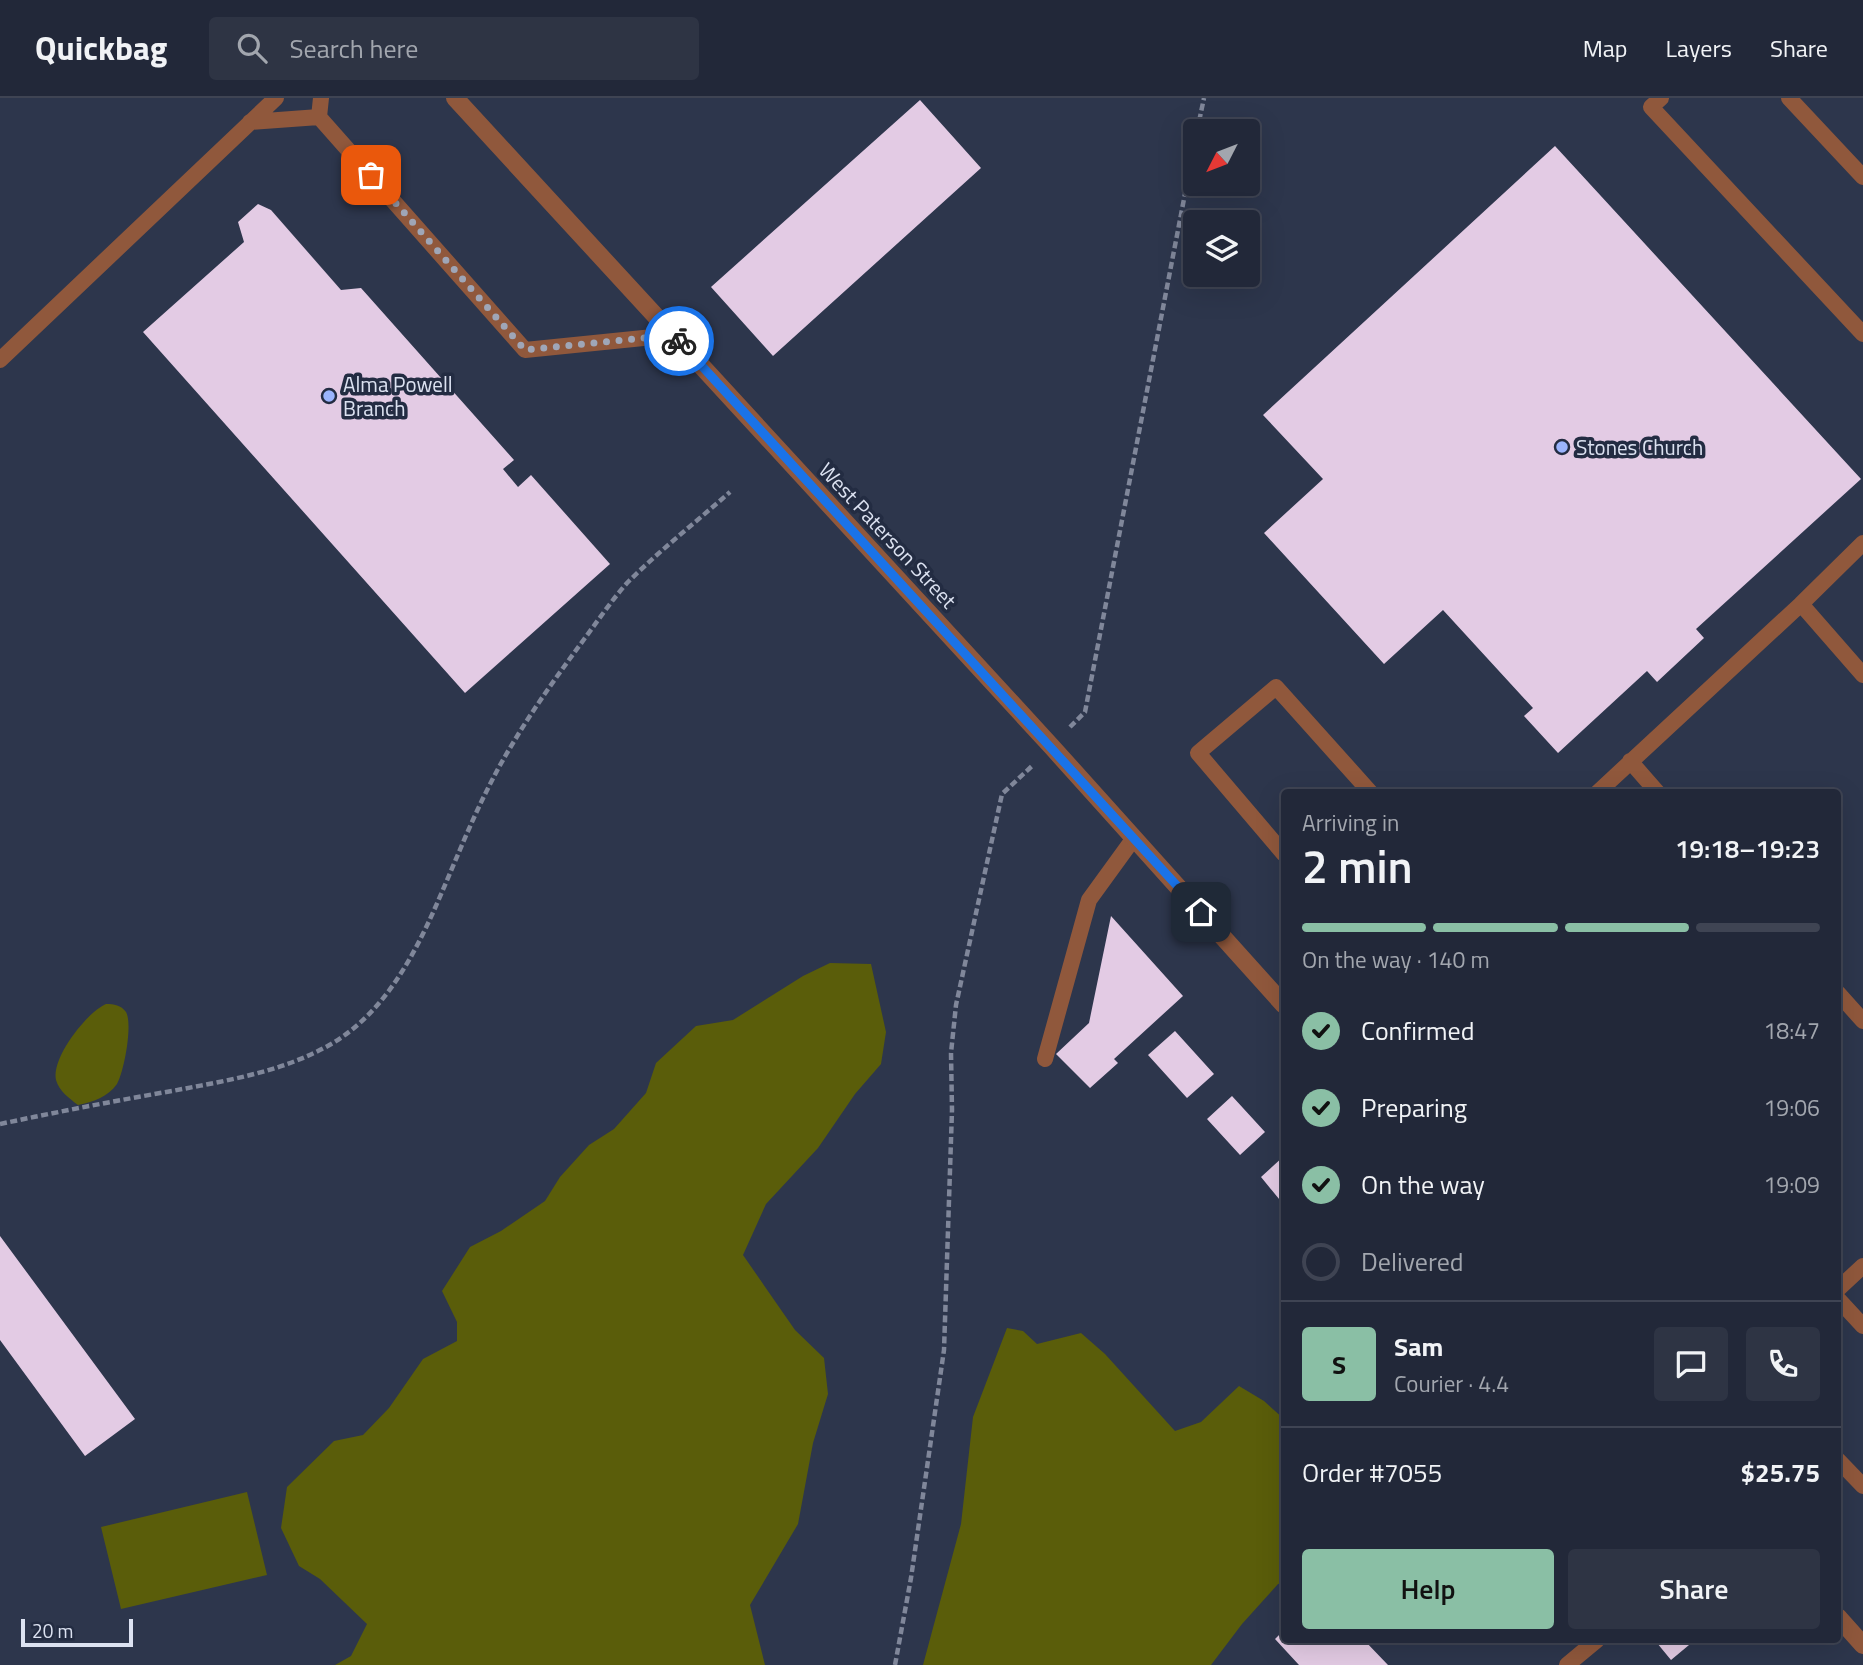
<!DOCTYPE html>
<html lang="en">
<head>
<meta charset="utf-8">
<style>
  :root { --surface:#222839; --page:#2e3444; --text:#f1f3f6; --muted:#a2a6ae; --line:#3f4453; --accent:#8abfa5 }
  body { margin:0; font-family:"Titillium Web",sans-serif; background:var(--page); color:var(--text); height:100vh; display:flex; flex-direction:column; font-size:26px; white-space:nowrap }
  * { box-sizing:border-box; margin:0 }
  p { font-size:23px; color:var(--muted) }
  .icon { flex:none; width:38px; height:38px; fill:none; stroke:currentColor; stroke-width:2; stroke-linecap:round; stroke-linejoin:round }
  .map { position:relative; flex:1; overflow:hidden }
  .details { position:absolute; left:1281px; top:691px; width:560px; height:854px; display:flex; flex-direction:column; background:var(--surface); border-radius:7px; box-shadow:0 7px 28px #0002,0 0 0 2px var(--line) }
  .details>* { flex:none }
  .needle { width:46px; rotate:228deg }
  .fabs { position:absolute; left:1183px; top:21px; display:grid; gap:14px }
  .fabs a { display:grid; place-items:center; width:77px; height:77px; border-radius:7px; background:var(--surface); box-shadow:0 7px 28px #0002,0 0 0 2px var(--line); font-size:35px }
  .scale { position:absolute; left:21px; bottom:18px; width:112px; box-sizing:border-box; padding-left:7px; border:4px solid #dce2f1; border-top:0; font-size:19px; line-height:24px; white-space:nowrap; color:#dce2f1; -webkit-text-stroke:5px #232c42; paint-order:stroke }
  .pin { position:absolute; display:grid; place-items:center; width:60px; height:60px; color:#fff; margin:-30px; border-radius:14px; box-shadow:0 4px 10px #0006 }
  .courier { position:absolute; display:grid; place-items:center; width:70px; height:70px; margin:-35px; border:5px solid #1a73e8; border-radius:50%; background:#fff; color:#222; box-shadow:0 2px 9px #0007 }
  .headline em { font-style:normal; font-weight:600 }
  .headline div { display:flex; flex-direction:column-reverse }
  .headline { display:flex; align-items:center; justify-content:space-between; height:119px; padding:0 21px }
  h1 { font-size:46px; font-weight:600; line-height:52px }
  .bar { display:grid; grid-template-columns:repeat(4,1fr); gap:10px 7px; align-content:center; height:84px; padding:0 21px }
  .bar i { height:9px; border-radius:5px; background:var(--line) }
  .bar .active { background:var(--accent) }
  .bar p { grid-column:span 4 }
  .line { display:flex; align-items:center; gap:18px; padding:0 21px; border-top:2px solid var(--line) }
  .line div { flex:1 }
  .round { display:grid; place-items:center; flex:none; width:74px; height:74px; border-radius:7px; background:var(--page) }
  ol { padding:0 21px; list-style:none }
  li { display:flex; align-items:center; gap:21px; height:77px }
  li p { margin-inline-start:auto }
  li .icon { padding:7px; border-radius:50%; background:var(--accent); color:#111; stroke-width:4 }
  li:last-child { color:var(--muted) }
  li i { width:38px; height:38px; border:4px solid var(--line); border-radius:50% }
  .primary-button { display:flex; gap:14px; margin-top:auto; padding:14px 21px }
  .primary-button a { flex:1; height:80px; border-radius:7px; background:var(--accent); color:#111; font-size:28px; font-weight:600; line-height:80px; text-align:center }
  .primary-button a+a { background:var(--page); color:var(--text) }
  header { display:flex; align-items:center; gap:42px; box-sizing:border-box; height:98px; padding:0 35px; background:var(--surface); border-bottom:2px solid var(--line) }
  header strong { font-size:33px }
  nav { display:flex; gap:38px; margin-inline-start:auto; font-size:24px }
  .search { width:490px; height:63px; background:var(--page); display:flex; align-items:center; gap:18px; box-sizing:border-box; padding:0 24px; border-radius:7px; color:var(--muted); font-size:26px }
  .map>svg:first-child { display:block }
</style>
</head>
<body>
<header>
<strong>Quickbag</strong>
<div class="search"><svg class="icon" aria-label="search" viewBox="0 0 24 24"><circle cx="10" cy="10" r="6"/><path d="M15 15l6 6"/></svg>Search here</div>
<nav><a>Map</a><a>Layers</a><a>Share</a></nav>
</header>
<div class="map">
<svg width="1863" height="1567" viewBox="0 0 1863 1567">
  <rect width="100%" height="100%" fill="#2d364c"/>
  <!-- green -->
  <path fill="#5a5d0a" d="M830,865L871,866L886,934L881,966L855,996L818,1050L766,1106L743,1157L795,1232L824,1260L828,1296L813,1345L798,1426L750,1507L765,1567H335L351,1558L367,1526L320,1481L299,1468L281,1430L287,1389L334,1343L363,1337L389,1310L423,1261L457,1243V1224L442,1193L470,1149L501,1133L545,1103L560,1079L589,1047L614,1031L646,995L656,965L696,928L733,922L803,878Z
    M106,906C114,906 121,907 126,914C133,926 124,974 117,986C108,999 93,1004 78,1007C70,1001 59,993 56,982C51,960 87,914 106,906Z
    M1007,1230L1023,1233L1037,1246L1081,1235L1105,1256L1175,1333L1201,1324L1239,1288L1264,1303L1284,1321V1485L1278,1486L1242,1526L1211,1567H923L961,1426L973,1319Z
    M247,1394L267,1477L121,1511L101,1429Z"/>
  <!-- building -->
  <path fill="#e3cbe4" d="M920,2L981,70L773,258L711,189Z
    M1555,48L1861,381L1696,531L1704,540L1657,584L1647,573L1558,655L1524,618L1533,610L1443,512L1384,566L1264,435L1323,381L1263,317Z
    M258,106L271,112L341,192L361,190L514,362L503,371L518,389L531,377L610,466L465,595L143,234L244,144L238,124Z
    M1111,818L1183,898L1114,961L1118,965L1090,990L1056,956L1089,925Z
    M1175,933L1214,976L1187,1000L1148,957Z
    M1232,998L1265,1034L1240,1057L1207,1021Z
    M1284,1058V1107L1261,1079Z
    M0,1138L135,1321L85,1358L0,1242Z
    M1284,1532V1542H1364L1388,1567H1299L1275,1541Z
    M1661,1542H1695L1671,1562L1657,1545Z"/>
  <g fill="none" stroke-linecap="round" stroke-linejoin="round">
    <!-- path -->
    <path stroke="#80879a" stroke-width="4.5" stroke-dasharray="7 3.5" stroke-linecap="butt" d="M1197,33L1204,0
      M1070,629L1085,614L1195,44
      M0,1026C57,1014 114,1003 172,993C224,983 277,975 324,950C398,911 428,826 459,754C475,716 492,679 513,645C535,608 560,574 585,540C599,521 612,502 627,485C659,453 696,424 730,394
      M895,1567L911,1480L944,1252L952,1012L951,955L956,907L1002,696L1032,668"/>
    <!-- service -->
    <path stroke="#90583c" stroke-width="16" d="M321,0L319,19L525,252L673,237
      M1661,0L1651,9L1863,236
      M1789,0L1863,79
      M250,24L319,19
      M0,262L276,0
      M1801,506L1863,445
      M1630,663L1658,695
      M1597,695L1801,506L1863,577
      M1284,756L1198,655L1276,589L1371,695
      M1838,895L1863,923
      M1045,961L1089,802L1134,740
      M1838,1191L1863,1168
      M1838,1201L1863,1228
      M1838,1362L1863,1388
      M1567,1567L1597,1542"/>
    <!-- tertiary -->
    <path stroke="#90583c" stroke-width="18" d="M455,0L1052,649L1284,907
      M1838,1519L1863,1547"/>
  </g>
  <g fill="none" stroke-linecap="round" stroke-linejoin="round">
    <!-- done -->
    <path stroke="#9fa6b7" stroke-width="7" stroke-dasharray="0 12.6" d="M371,77L525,252L673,237L679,243"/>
    <!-- route -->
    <path stroke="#1a73e8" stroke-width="9" d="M679,243L1201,814"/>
  </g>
  <!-- markers -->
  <g fill="#9bb4fd" stroke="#232c42" stroke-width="2.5">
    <circle cx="329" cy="298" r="7"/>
    <circle cx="1562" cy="349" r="7"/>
  </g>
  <g text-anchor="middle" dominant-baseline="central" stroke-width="7" stroke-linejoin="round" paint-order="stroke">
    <!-- poi labels -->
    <g font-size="21" fill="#dce2f1" stroke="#232c42" text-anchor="start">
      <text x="343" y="286">Alma Powell<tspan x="343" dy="24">Branch</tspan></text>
      <text x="1576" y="349">Stones Church</text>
    </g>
    <!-- street labels -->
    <g font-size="21" fill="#dce2f1" stroke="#232c42">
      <text transform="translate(888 437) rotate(47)">West Paterson Street</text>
    </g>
  </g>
</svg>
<div class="fabs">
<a><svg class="needle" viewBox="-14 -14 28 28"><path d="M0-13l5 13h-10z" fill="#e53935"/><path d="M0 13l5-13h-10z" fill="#a2a6ae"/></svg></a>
<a><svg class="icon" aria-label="layers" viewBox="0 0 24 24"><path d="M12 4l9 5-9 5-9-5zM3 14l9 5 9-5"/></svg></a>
</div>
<div class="scale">20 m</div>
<div class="pin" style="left:371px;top:77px;background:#ea580c"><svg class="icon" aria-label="bag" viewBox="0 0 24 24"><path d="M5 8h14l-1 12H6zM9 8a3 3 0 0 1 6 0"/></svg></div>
<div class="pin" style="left:1201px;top:814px;background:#1f2937"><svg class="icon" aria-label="home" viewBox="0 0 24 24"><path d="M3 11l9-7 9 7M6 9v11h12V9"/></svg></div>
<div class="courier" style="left:679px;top:243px"><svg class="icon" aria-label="bike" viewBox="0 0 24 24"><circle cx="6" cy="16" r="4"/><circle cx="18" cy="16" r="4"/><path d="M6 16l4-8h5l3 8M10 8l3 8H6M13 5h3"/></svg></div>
<section class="details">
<div class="headline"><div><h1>2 min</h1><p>Arriving in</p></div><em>19:18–19:23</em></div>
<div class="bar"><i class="active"></i><i class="active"></i><i class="active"></i><i></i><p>On the way · 140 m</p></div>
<ol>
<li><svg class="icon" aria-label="check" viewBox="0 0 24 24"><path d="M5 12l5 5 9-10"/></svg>Confirmed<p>18:47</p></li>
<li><svg class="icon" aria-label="check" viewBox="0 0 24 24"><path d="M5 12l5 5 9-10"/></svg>Preparing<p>19:06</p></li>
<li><svg class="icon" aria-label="check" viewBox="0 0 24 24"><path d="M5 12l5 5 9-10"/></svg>On the way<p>19:09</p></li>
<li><i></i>Delivered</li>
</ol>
<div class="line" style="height:126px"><b class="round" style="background:var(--accent);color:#111">S</b><div><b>Sam</b><p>Courier · 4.4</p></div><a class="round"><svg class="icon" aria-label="chat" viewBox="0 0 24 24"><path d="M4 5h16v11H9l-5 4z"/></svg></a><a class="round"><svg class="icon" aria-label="phone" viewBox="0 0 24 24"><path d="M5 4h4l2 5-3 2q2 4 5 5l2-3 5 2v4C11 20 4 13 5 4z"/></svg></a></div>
<div class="line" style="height:91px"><div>Order #7055</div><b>$25.75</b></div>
<div class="primary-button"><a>Help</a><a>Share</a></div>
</section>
</div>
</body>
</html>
